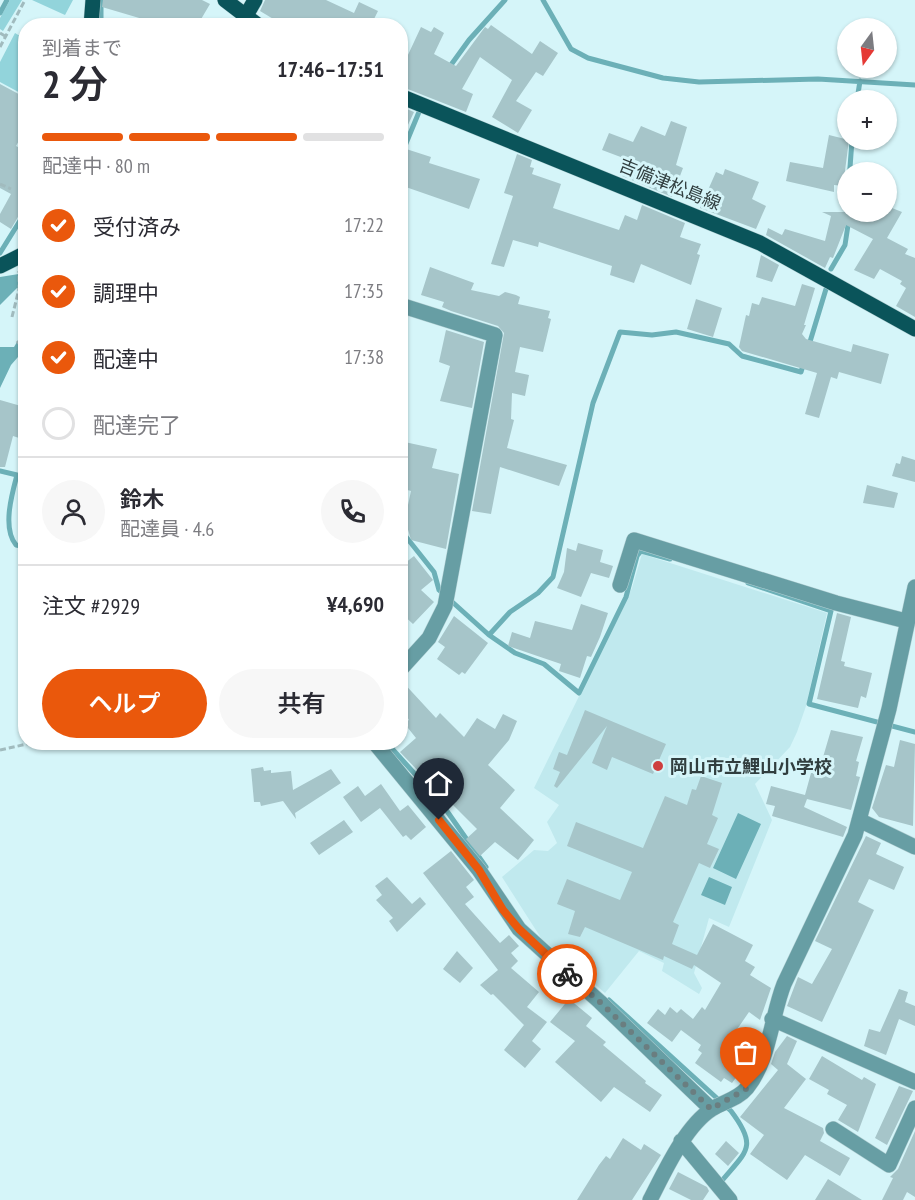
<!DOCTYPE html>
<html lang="ja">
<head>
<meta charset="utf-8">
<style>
  :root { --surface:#fff; --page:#f7f7f7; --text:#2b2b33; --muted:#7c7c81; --line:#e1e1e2; --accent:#ea580c }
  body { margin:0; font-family:"PT Sans Narrow","Noto Sans JP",sans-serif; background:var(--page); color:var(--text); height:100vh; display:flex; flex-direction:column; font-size:22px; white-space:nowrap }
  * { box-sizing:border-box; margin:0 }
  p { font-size:20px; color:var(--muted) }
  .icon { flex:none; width:33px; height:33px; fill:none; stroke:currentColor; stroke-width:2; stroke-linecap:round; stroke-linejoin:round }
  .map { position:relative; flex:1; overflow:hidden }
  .details { position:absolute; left:18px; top:18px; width:390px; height:732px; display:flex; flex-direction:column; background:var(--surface); border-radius:24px; box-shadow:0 2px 4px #0004 }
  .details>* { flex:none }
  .needle { width:39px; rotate:195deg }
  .controls { position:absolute; left:837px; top:18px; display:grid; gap:12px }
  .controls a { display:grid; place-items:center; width:60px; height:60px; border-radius:50%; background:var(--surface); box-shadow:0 2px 4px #0004; font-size:30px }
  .pin { position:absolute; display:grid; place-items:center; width:51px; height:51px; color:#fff; margin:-62px -26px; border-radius:50% 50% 50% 0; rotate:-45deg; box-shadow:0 0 6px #0007 }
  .pin .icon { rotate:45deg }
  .courier { position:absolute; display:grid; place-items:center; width:60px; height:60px; margin:-30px; border:4px solid #ea580c; border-radius:50%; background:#fff; color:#222; box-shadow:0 2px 8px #0007 }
  .head em { font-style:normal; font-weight:600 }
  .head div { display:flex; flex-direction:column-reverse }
  .head { display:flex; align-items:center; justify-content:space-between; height:102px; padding:0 24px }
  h1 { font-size:39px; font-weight:600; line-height:45px }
  .bar { display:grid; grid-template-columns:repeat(4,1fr); gap:9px 6px; align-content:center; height:72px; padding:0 24px }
  .bar i { height:8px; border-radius:4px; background:var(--line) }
  .bar .active { background:var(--accent) }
  .bar p { grid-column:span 4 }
  .line { display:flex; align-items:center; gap:15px; padding:0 24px; border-top:2px solid var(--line) }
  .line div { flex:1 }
  .round { display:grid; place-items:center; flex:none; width:63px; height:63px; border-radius:32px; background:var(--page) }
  ol { padding:0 24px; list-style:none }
  li { display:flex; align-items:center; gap:18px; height:66px }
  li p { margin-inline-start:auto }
  li .icon { padding:6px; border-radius:50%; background:var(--accent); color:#fff; stroke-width:4 }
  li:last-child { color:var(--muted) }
  li i { width:33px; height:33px; border:3px solid var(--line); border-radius:50% }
  .primary-button { display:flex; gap:12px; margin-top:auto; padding:12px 24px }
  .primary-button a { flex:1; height:69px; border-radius:36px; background:var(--accent); color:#fff; font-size:24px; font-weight:600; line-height:69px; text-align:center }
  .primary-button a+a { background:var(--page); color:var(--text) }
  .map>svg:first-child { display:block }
</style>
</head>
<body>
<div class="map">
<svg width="915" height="1200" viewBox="0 0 915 1200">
  <rect width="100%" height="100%" fill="#d5f5f9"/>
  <!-- built -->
  <path fill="#c0e9ee" d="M642,554L827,613L806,706L797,732L790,747L755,784L772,820L729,927L709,918L694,973L702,988L699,994L662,971L664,963L639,951L605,993L541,938L502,877L534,850L548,851L557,843L547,822L559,805L534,788L632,588Z"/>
  <!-- green -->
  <path fill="#92d4db" d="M10,0H22L3,31L0,29V18Z
    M32,0H73L65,15Z
    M15,33L25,39L24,95L0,82V62Z"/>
  <!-- water -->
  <path fill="#6cb0b7" d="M25,273V305L21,289L17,288L0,305V277Z
    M25,329V349L11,365L0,388V347H14Z
    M738,813L761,824L736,879L713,868Z
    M709,877L732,887L725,905L701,895Z"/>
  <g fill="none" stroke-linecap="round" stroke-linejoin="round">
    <!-- stream -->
    <path stroke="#6cb0b7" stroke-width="5" d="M543,0L571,49L588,58L663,78L699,82L818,79L915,85
      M0,13L7,0
      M101,26V0
      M448,69L469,40L505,0
      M857,100L860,81
      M15,136L26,142
      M402,153L419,112
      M848,195L852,140
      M0,253L26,211
      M831,269L845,245L850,212
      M809,345L826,289
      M0,471L17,475C12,494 2,528 16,545L26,547
      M400,489L403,533L400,537
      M403,533L434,572L439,590L489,635L510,612L538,593L553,577L593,403L620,332L652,335L676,332L729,344L742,356L801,372L804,362
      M748,583L831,611L809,704L915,732
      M489,635L515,653L544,664L579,693L626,597L637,556L641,551L670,559
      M386,742L442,804L486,867
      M609,1000L731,1111C759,1148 746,1151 720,1183"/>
  </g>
  <!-- building -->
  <path fill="#a6c5c9" d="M103,0H202L210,4L197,26H144L146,20L102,7Z
    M265,0H326L354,13L359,2L378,11L373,21L382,26H285L260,11Z
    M491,25L532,54L540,41L558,53L543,76L536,72L516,101L532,110L518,133L492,117L512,80L480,57L462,89L473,94L466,112L400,86V72L421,27L431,32L434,27L444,33L434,54L456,66L485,27L488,29Z
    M0,84L26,98L20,112L26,115V128L16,146L26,151V203L11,229L0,222V214L11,194L0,188Z
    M402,107L414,112L400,142V111Z
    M671,121L687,127L676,165L683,168L672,197L622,176L626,159L602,150L609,133L633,142L641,126L665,136Z
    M829,135L849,140L843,186L834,185V192L786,181L790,162L823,168Z
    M400,147L431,157L429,163L480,179L469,209L400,185Z
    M517,154L532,160L530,167L534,168L532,174L561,184L553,208L619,230L625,215L637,220L642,205L685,223L680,237L701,244L697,254L700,255L691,285L641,264L634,283L610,275L612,266L539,242L538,247L513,240L504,267L491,264L513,196L504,193Z
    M725,169L759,182L752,199L766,206L756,229L700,208L716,172L723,175Z
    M892,208L902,212L887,238L908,249L905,254L915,258V317L896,306L906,288L900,284L902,281L880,269L874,279L854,270L873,239L846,225L833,258L830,257L825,268L766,235L768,228L782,235L785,229L825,241L831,216L822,212H890Z
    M761,255L779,265L772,282L756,277Z
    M430,267L474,283L471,290L499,296L505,292L516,295L520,297L518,304L550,311L548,318L551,319L543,352L520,347L515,372L529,375L525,396L512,393L511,419L514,420L507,448L567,465L559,486L500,467L491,514L472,511L504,333L498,326L451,311L442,307L444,302L421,295Z
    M802,284L815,288L804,325H806L802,334L806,339L851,352L853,344L889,354L881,384L839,372L837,379L831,377L819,418L805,414L817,373L742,351L739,347L746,315L749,316L752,303L759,305L762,297L795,306Z
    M696,299L722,308L713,337L687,329Z
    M446,330L484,342L472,408L440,401L450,366L439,362Z
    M0,400L21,406L20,410L26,412L22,439L13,436L5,467H0Z
    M400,441L437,449L432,468L459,474L446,549L411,540L405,519L411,491L404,489L406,480L400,479Z
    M902,456L915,460V482L892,476L896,463L900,464Z
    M867,485L898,493L894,508L863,503Z
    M578,543L603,550L600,562L613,566L609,578L591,573L581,597L557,588L564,572L567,548L576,551Z
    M414,556L433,580L421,590L434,602L413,624L400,612V567Z
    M581,604L608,613L600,637L591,657L587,656L580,678L559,671L561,664L508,646L512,632L530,638L535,621L572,630Z
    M837,613L851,617L841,661L845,662L844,666L872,673L866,698L861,696L858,708L817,699Z
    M454,616L488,643L465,674L462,672L459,675L437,659L445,647L438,642Z
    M400,679L436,718L440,713L464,737L477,718L495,729L503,714L517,721L509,740L488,765L515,790L500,808L534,840L518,860L495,842L480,856L466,839L477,829L453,805L457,778L440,794L400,752L416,738L404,723L409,720L400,705Z
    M585,710L666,744L653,774L612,757L607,770L592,763L607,726L557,788L554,786L560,772L553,769L559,752L567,755Z
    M831,730L863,737L856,761L859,762L856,776L860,777L851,810L807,799L804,807L847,827L843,837L772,816L775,806L766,804L771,786L805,795L814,762L821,764Z
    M900,740L915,744L913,826L879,817L872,808L886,765L894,767Z
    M263,767L264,771L271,770V773L291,771L293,790L331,769L341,783L295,813L296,819L283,801L261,806L260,802H254L251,769Z
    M701,776L722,783L712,815L718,818L707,844L719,849L710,868L699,863L673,922L679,925L672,944L697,955L713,924L753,945L745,961L755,967L750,975L771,988L760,1020L749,1012L729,1041L741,1050L733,1062L743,1068L732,1083L724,1078L721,1082L695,1063L702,1053L698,1050L701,1045L681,1030L672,1042L647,1023L658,1009L665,1015L670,1007L677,1013L681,1009L693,1019L702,1007L705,1010L721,983L694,965L692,969L664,956L663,960L585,927L580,937L568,934L575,911L557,904L567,879L620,900L632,872L567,846L576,822L643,848L665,796L687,805L692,789L696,790Z
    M381,784L400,811L408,805L426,827L411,840L406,835L403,837L380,808L361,822L343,797L358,786L365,796Z
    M344,820L353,832L319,855L310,843Z
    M866,836L881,843L876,854L904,867L894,890L869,879L858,902L874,910L822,1022L787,1006L798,977L812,984L832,949L815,941Z
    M451,851L474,880L466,887L474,897L465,904L500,943L509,935L519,946L511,953L518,961L511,968L539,992L527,1007L547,1022L532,1041L541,1049L525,1068L504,1050L524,1025L493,994L491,995L480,985L498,970L423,873Z
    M387,877L412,904L420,897L426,904L397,932L389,921L393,918L376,900L382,895L375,886Z
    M457,951L473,968L460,983L443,969Z
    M899,989L908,992L905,1002L915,1006V1026L899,1019L886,1055L864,1046L869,1029L880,1032Z
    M569,999L592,1018L586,1026L606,1042L603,1045L646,1081L645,1083L662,1095L650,1112L614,1087L601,1102L555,1062L575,1041L550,1022Z
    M787,1036L797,1041L787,1064L806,1079L784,1108L823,1128L824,1133L820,1141L850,1158L840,1176L805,1155L787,1180L750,1154L764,1135L740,1117L778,1070L771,1064L775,1052Z
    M822,1056L862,1080L864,1077L876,1084L858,1132L838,1120L847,1105L827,1094L829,1090L809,1079Z
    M899,1086L913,1091L887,1145L875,1138Z
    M915,1131V1197L907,1192L903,1200H882L893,1178L890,1177L898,1169Z
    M623,1138L641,1150L644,1144L661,1155L632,1200H577L599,1165L606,1156L610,1159Z
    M726,1141L739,1153L728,1166L715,1154Z
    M678,1172L707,1187L709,1191L703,1200H691L669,1189Z
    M828,1179L862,1200H815Z"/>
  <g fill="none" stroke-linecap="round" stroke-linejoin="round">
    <!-- minor casing -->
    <g stroke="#b4d0d4" stroke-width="16">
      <path id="minor" d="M400,305L495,335L445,606L429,638L400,670
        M620,585L634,540L836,603L906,621
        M374,742L479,870L519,929L600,1002L711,1109
        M859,820L915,847
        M772,1019L915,1082
        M833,1129L889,1165L915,1108
        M681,1141L730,1200
        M650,1200C664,1173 685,1126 712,1109C723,1102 738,1099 747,1088C770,1059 771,1017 784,984L855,835L889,709L915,587"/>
    </g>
    <!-- major casing -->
    <g stroke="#b4d0d4" stroke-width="16">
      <path id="major" d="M225,0L259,26
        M91,26L93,0
        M240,26L255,0
        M400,96L760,243L915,329
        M0,266L26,253"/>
    </g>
    <!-- path -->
    <path stroke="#a1bbbe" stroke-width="3" stroke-dasharray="6 3" stroke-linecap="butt" d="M0,33L5,36
      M0,47L25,0
      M0,184L11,189
      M12,317L19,289V271
      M24,328H26
      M17,341L25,351
      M0,750L36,742"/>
    <!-- minor -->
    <use href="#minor" stroke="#679ea4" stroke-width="15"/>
    <!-- major -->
    <use href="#major" stroke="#0a545a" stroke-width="15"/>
  </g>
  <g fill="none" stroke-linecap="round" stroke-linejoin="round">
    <!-- done -->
    <path stroke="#6a7e80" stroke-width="6" stroke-dasharray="0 10.8" d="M567,974L600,1002L711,1109L746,1089"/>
    <!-- route -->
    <path stroke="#ea580c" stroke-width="8" d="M439,820L479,870L503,910L519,929L567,974"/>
  </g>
  <!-- markers -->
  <circle fill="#ce3f3f" stroke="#d5f5f9" stroke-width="2" cx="658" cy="766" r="6"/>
  <g text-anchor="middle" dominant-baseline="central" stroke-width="6" stroke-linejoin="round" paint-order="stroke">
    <!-- street labels -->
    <g font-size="18" fill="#313e3f" stroke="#d5f5f9">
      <text transform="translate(670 184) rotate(22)">吉備津松島線</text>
    </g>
    <!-- poi labels -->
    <g font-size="18" font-weight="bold" fill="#313e3f" stroke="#d5f5f9" text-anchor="start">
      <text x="670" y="766">岡山市立鯉山小学校</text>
    </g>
  </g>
</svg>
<div class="controls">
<a><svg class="needle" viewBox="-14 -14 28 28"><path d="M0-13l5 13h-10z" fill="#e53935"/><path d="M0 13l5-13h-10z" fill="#7c7c81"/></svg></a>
<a>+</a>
<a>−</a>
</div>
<div class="pin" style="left:746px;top:1089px;background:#ea580c"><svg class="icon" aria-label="bag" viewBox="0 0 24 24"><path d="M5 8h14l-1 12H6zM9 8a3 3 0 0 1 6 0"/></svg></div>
<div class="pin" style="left:439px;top:820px;background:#1f2937"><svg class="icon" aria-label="home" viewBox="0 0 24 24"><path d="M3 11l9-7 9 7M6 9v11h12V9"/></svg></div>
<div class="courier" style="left:567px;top:974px"><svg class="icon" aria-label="bike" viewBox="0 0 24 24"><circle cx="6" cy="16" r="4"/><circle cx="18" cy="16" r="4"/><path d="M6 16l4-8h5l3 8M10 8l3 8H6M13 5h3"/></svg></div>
<section class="details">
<div class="head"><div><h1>2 分</h1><p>到着まで</p></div><em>17:46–17:51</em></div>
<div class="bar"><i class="active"></i><i class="active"></i><i class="active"></i><i></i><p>配達中 · 80 m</p></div>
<ol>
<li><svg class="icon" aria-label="check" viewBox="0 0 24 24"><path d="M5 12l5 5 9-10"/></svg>受付済み<p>17:22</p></li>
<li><svg class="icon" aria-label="check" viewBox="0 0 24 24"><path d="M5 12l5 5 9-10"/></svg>調理中<p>17:35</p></li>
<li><svg class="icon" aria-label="check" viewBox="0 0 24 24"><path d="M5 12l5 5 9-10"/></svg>配達中<p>17:38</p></li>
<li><i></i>配達完了</li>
</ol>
<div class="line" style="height:108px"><a class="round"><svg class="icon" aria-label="person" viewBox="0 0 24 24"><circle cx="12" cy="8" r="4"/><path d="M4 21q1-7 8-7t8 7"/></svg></a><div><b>鈴木</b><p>配達員 · 4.6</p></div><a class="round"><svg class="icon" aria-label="phone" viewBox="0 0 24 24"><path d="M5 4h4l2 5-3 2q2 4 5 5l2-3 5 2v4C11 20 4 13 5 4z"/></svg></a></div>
<div class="line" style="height:78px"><div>注文 #2929</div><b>¥4,690</b></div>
<div class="primary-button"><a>ヘルプ</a><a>共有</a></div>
</section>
</div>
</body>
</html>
